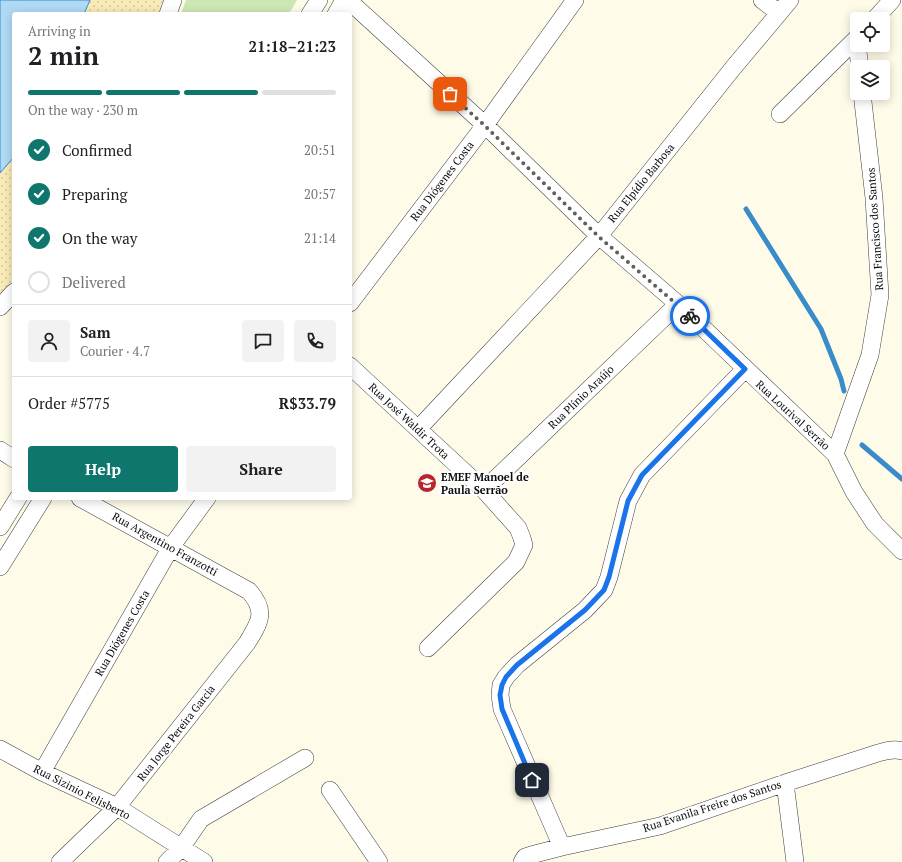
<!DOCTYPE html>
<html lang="en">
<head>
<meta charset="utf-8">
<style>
  :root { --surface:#fff; --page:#f2f2f2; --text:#202124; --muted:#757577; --line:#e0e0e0; --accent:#0f766e }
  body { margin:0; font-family:"PT Serif",serif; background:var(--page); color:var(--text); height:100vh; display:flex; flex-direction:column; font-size:15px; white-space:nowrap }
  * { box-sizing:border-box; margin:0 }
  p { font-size:13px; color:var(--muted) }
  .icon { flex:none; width:22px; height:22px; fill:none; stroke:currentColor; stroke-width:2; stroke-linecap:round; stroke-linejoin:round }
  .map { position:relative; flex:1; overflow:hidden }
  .sheet { position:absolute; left:12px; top:12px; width:340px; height:488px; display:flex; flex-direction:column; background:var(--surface); border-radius:4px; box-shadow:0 2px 10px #0003 }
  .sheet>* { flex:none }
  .fabs { position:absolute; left:850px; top:12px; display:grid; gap:8px }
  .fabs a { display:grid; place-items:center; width:40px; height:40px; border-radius:4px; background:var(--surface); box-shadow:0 2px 10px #0003; font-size:20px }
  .pin { position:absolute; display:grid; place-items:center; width:34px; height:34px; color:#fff; margin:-17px; border-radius:8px; box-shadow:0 2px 6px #0006 }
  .courier { position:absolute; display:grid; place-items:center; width:40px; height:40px; margin:-20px; border:3px solid #1a73e8; border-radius:50%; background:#fff; color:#222; box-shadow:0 1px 5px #0007 }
  .summary em { font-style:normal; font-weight:600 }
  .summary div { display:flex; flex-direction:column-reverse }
  .summary { display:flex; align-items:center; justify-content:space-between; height:68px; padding:0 16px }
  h1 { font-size:26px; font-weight:600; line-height:30px }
  .bar { display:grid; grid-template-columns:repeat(4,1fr); gap:6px 4px; align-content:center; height:48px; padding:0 16px }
  .bar i { height:5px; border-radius:3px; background:var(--line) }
  .bar .selected { background:var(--accent) }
  .bar p { grid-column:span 4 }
  .line { display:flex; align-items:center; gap:10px; padding:0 16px; border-top:1px solid var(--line) }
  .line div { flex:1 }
  .round { display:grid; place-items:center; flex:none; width:42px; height:42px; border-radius:4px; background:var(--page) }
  ol { padding:0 16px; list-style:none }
  li { display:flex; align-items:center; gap:12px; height:44px }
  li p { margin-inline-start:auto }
  li .icon { padding:4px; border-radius:50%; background:var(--accent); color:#fff; stroke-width:4 }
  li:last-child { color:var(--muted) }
  li i { width:22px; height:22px; border:2px solid var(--line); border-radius:50% }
  .cta { display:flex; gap:8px; margin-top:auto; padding:8px 16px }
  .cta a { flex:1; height:46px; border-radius:4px; background:var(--accent); color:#fff; font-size:16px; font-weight:600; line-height:46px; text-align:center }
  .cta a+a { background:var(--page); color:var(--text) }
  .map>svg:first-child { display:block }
</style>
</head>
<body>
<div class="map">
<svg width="902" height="862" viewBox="0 0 902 862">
  <defs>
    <pattern id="sand-dots" width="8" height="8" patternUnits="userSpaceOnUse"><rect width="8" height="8" fill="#f9ebb7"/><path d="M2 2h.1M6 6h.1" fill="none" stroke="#d4c89c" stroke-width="1.8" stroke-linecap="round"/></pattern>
  </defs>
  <rect width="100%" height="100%" fill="#fefbe9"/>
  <!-- sand -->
  <path fill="url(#sand-dots)" d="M90,0H163L159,14H84Z
    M14,157V286L0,301V173Z"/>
  <!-- park -->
  <path fill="#cde7b4" d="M186,0H297L289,14H181Z"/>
  <!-- water -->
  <path fill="#afd9f4" stroke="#388cc9" d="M0,0H90L84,14H14V157L0,173Z"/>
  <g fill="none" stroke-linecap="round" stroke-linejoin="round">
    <!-- stream -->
    <path stroke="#388cc9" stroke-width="5" d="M746,209L821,329L841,379L844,391
      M862,445L902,479"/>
    <!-- minor casing -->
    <g stroke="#3e3e3e" stroke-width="18">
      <path id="minor" d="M348,0L485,125L599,236L678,304L835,454L854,492L875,524L902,551
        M762,0L779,13
        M168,14L173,0
        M310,14L319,0
        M336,14L344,0
        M875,19L892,0
        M857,45L860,67
        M780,114L857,38
        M350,303L485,125L575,0
        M0,307L14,292
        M350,366L484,490L518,528L522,538L524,545L516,562L428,648
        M418,429L599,236L733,68L790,0
        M0,450L14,459
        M835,454L870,355L880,295L874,198L862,93
        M484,490L678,304
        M0,527L18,498
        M0,567L43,498
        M0,749L42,772L117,807L204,862
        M42,772L171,547L207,498
        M785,783L795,862
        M330,790L379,862
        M562,847L502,709L500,695L501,685L506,677L517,665L585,610L604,590L609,577L628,501L642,475L745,369
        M60,862L117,807L247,643C260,622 267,611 249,591L80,498
        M167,862L181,848L201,819L305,758
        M522,862L525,857L531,855L562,847L660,826L785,783L878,753C886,751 894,748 902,751"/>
    </g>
    <!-- minor -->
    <use href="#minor" stroke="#fff" stroke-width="17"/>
  </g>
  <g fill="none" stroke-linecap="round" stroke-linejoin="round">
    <!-- done -->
    <path stroke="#605f59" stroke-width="4" stroke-dasharray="0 7.2" d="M450,94L484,125L598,236L690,316"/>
    <!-- route -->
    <path stroke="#1a73e8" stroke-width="5" d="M532,780L502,709L500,695L502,685L506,677L517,665L585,610L604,590L609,577L628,501L642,475L745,369L690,316"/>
  </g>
  <!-- icons -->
  <defs>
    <g id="school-disc" transform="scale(1)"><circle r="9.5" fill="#b6272b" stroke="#fff"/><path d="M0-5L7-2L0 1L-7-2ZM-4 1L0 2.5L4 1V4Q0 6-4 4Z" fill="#fff"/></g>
  </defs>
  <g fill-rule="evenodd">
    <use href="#school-disc" x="427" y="483"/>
  </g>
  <g text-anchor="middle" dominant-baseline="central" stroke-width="4" stroke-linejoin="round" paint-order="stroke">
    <!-- street labels -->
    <g font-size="11" fill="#0b0b0b" stroke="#fff">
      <text transform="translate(442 181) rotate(-53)">Rua Diógenes Costa</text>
      <text transform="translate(641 183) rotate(-51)">Rua Elpídio Barbosa</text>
      <text transform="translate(875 229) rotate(-94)">Rua Francisco dos Santos</text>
      <text transform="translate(581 397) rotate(-44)">Rua Plínio Araújo</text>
      <text transform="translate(793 415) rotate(43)">Rua Lourival Serrão</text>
      <text transform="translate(409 421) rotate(43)">Rua José Waldir Trota</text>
      <text transform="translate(165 544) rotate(29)">Rua Argentino Franzotti</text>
      <text transform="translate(122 633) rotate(-60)">Rua Diógenes Costa</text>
      <text transform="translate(176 733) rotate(-52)">Rua Jorge Pereira Garcia</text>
      <text transform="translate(82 792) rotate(27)">Rua Sizinio Felisberto</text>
      <text transform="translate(712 806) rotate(-18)">Rua Evanila Freire dos Santos</text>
    </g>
    <!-- poi labels -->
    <g font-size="11" font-weight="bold" fill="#0b0b0b" stroke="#fff" text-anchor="start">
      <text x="441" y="477">EMEF Manoel de<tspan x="441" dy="13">Paula Serrão</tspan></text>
    </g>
  </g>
</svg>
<div class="fabs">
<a><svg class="icon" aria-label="locate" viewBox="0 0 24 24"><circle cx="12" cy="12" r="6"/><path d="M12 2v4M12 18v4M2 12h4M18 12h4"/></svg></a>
<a><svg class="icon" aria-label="layers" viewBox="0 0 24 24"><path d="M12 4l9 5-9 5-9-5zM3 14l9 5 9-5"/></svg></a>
</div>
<div class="pin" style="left:450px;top:94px;background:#ea580c"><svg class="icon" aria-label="bag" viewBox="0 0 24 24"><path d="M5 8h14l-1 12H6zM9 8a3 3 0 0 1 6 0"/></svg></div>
<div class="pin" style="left:532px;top:780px;background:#1f2937"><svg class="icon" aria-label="home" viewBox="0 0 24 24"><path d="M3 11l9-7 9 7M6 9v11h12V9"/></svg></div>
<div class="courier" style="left:690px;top:316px"><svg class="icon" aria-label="bike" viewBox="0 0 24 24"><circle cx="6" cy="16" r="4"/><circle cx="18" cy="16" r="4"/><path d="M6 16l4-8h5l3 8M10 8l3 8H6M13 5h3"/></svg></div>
<section class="sheet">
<div class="summary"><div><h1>2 min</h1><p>Arriving in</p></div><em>21:18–21:23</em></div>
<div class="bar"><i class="selected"></i><i class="selected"></i><i class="selected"></i><i></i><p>On the way · 230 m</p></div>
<ol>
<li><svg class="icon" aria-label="check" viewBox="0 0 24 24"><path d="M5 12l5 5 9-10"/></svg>Confirmed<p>20:51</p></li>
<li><svg class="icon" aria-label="check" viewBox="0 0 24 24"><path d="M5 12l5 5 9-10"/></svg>Preparing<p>20:57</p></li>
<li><svg class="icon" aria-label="check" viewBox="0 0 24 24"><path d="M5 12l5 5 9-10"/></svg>On the way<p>21:14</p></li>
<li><i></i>Delivered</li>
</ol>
<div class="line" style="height:72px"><a class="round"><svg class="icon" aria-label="person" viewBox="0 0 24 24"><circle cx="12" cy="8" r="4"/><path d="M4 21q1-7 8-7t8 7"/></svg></a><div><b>Sam</b><p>Courier · 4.7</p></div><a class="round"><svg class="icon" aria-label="chat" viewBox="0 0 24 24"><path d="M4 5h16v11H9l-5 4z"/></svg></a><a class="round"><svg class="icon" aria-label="phone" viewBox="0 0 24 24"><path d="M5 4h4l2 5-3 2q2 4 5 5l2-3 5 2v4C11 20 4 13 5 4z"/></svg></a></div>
<div class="line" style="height:52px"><div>Order #5775</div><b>R$33.79</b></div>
<div class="cta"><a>Help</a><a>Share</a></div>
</section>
</div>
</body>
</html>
